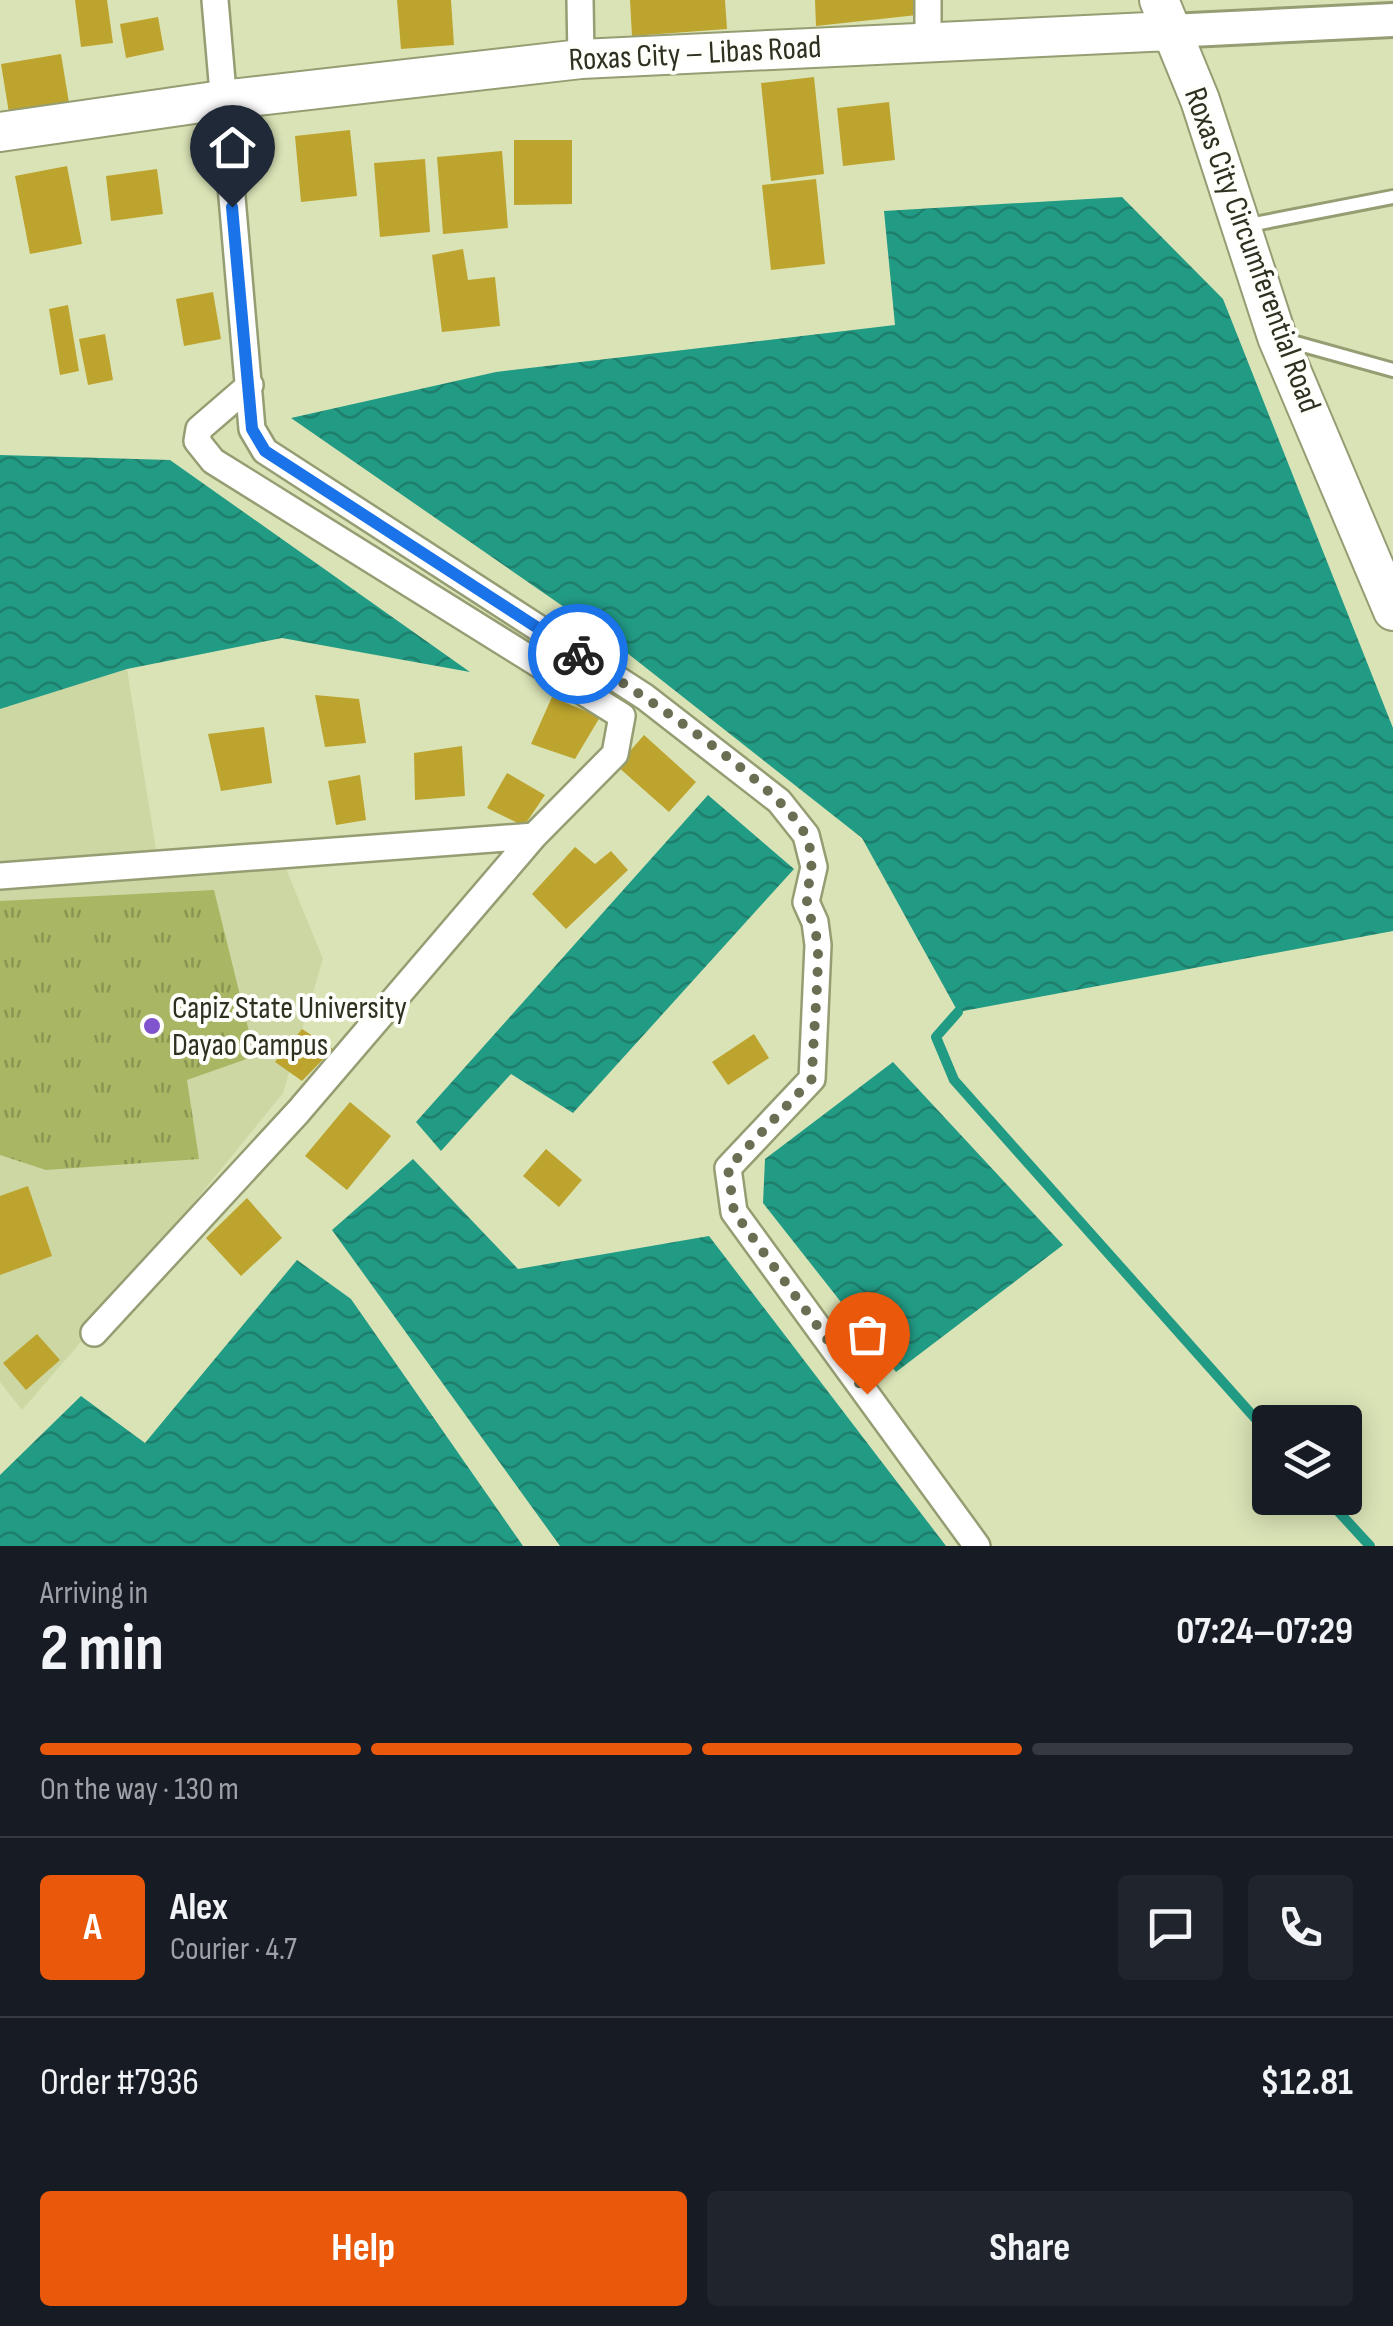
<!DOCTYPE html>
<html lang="en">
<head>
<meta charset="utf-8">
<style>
  :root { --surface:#171b24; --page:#20242c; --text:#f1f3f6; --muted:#9ea1a6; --line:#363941; --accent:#ea580c }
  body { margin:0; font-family:"Sofia Sans Condensed",sans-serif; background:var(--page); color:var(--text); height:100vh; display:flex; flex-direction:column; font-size:38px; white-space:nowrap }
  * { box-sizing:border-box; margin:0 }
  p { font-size:32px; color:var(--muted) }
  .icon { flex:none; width:55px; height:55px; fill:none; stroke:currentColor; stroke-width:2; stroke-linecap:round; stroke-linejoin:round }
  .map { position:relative; height:1546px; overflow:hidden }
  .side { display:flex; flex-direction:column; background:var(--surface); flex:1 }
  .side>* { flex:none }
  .controls { position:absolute; left:1252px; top:1405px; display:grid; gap:20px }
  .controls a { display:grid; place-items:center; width:110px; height:110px; border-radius:10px; background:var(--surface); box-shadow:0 5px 25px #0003; font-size:50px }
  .pin { position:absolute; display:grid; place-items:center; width:85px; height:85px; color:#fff; margin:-102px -42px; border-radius:50% 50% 50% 0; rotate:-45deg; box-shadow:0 0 10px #0007 }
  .pin .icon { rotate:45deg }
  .courier { position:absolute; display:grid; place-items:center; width:100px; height:100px; margin:-50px; border:8px solid #1a73e8; border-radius:50%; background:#fff; color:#222; box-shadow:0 2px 12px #0007 }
  .overview em { font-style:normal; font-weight:700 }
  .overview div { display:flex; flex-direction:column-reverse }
  .overview { display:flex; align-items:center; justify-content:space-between; height:170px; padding:0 40px }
  h1 { font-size:65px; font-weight:700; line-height:75px }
  .bar { display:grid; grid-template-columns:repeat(4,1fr); gap:15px 10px; align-content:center; height:120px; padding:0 40px }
  .bar i { height:12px; border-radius:8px; background:var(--line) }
  .bar .selected { background:var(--accent) }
  .bar p { grid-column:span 4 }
  .line { display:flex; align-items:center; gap:25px; padding:0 40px; border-top:2px solid var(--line) }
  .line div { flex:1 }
  .round { display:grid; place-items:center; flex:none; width:105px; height:105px; border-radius:10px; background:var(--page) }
  .button { display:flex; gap:20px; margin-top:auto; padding:20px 40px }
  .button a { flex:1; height:115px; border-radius:10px; background:var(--accent); color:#fff; font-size:40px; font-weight:700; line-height:115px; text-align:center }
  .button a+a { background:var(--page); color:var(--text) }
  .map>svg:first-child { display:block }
</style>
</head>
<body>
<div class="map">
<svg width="1393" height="1546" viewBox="0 0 1393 1546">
  <defs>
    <pattern id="grass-tufts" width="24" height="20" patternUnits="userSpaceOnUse" patternTransform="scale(2.5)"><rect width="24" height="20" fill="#a9b663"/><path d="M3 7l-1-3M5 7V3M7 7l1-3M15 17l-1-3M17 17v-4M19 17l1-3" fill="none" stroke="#8a9551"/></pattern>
    <pattern id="water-waves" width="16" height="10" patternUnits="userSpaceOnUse" patternTransform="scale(2.5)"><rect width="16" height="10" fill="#229b85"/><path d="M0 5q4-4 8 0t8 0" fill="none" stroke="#1e7f6c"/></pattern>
  </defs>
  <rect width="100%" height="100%" fill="#dae3b6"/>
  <!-- built -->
  <path fill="#cdd7a3" d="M127,669L159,868L282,859L323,959L283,1093L74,1350L22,1410L0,1382V709Z"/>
  <!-- grass -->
  <path fill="url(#grass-tufts)" d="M214,890L255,1056L187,1080L199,1159L46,1170L0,1155V901Z"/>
  <!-- water -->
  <path fill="url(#water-waves)" d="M1122,197L1223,299L1393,728V931L958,1012L862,838L603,634L291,418L496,372L895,325L884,211Z
    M0,455L170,460L470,672L282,638L127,669L0,709Z
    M708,795L794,869L573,1113L511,1074L441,1151L416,1122Z
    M893,1062L1063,1245L896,1372L763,1203L765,1159Z
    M413,1159L518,1269L709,1236L946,1546H560L332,1230Z
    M297,1260L351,1299L523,1546H0V1475L81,1396L145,1443Z"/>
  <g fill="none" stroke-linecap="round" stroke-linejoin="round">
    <!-- stream -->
    <path stroke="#229b85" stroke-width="10" d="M958,1012L936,1037L954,1080L1270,1435
      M1326,1498L1370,1546"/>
  </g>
  <!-- building -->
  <path fill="#bda42e" d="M75,0H107L113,43L81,47Z
    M397,0H451L454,45L401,49Z
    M630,0H725L727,29L632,36Z
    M815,0H916L917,15L816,26Z
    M158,17L164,50L126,58L120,24Z
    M61,54L69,103L9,113L1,64Z
    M814,77L824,174L771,181L761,83Z
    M889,102L895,160L843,166L837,108Z
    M350,130L357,196L301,202L295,136Z
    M514,140H572V204L514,205Z
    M502,151L508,228L443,234L437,157Z
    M425,159L430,232L380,237L374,163Z
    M67,166L82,244L30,254L15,176Z
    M157,169L163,214L111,221L106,176Z
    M816,179L825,264L771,270L762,185Z
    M463,249L468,280L495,277L500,326L442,332L432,255Z
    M213,292L221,339L184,346L176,299Z
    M68,305L79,371L60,375L49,309Z
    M105,334L113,380L88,385L79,339Z
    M315,695L359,699L366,743L325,747Z
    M552,697L600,717L575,759L531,744Z
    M264,727L272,783L221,791L208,734Z
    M644,735L696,782L669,812L617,766Z
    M462,746L465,796L415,800L414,753Z
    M507,773L545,795L524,826L487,808Z
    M360,775L366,820L336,825L328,781Z
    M575,847L595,864L611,851L628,870L566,929L532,894Z
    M302,1029L333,1049L302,1081L275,1062Z
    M754,1034L769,1058L728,1085L712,1062Z
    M350,1102L391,1136L347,1190L305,1156Z
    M546,1149L582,1180L559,1207L523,1176Z
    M28,1186L52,1256L0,1275V1196Z
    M247,1198L282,1238L241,1276L206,1238Z
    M37,1334L60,1360L26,1390L3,1363Z"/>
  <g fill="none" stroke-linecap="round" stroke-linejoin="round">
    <!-- service casing -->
    <g stroke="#959d73" stroke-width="18">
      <path id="service" d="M1244,226L1393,197
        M1285,340L1393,370"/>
    </g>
    <!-- minor casing -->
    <g stroke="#959d73" stroke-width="30">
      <path id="minor" d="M215,0L252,429L265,451L645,697L779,801L806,835L814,867L806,902L815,922L818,945L812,1079L728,1168L734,1212L977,1546
        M580,0L581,59
        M928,42V0
        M0,876L534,836
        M94,1333L298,1112L534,836L615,754L622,716L213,461L197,441L199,429L250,385"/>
    </g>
    <!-- tertiary casing -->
    <g stroke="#959d73" stroke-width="38">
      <path id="tertiary" d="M1170,31L1393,20"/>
    </g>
    <!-- secondary casing -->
    <g stroke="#959d73" stroke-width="42">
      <path id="secondary" d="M1159,0L1200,100L1277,337L1393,611
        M0,132L222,100L581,59L1170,31"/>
    </g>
    <!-- service -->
    <use href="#service" stroke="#fff" stroke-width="12"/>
    <!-- minor -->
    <use href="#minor" stroke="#fff" stroke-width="25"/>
    <!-- tertiary -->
    <use href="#tertiary" stroke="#fff" stroke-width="32"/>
    <!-- secondary -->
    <use href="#secondary" stroke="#fff" stroke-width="38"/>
  </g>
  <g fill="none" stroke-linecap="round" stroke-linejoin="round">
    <!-- done -->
    <path stroke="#6a6f54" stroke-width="10" stroke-dasharray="0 18" d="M578,654C627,685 789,789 807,839C816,864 809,874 807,898C806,912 818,932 818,949C818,992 813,1036 812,1079L728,1168L734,1212L867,1394"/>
    <!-- route -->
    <path stroke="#1a73e8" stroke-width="12" d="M232,207L252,429L265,451L578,654"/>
  </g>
  <!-- markers -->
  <circle fill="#8054cd" stroke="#fefffb" stroke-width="4" cx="152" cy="1026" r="10"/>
  <g text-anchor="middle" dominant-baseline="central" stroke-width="8" stroke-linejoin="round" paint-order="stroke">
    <!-- street labels -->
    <g font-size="32" fill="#2e3120" stroke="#fefffb">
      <text transform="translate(695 54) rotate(-3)">Roxas City – Libas Road</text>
      <text transform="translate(1252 250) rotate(70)">Roxas City Circumferential Road</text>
    </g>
    <!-- poi labels -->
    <g font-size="32" fill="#2e3120" stroke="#fefffb" text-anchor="start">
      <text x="172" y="1008">Capiz State University<tspan x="172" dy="37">Dayao Campus</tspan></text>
    </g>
  </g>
</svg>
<div class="controls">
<a><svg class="icon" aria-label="layers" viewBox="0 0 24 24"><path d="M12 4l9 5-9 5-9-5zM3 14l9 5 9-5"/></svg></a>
</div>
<div class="pin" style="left:867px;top:1394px;background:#ea580c"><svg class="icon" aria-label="bag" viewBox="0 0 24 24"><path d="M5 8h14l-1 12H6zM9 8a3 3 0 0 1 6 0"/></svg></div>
<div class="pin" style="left:232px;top:207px;background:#1f2937"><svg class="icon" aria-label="home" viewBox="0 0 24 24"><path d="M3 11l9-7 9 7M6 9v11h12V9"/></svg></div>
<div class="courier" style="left:578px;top:654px"><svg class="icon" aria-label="bike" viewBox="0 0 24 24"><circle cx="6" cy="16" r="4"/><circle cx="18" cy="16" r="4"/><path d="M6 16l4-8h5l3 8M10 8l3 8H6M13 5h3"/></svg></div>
</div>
<section class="side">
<div class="overview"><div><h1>2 min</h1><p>Arriving in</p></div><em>07:24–07:29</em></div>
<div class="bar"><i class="selected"></i><i class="selected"></i><i class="selected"></i><i></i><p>On the way · 130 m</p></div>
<div class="line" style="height:180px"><b class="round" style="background:var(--accent);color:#fff">A</b><div><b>Alex</b><p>Courier · 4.7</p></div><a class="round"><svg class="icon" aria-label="chat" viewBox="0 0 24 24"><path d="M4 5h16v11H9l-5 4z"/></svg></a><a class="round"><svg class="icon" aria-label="phone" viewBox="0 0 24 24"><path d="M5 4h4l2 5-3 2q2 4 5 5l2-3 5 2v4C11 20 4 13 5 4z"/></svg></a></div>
<div class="line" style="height:130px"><div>Order #7936</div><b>$12.81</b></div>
<div class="button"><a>Help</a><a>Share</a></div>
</section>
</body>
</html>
